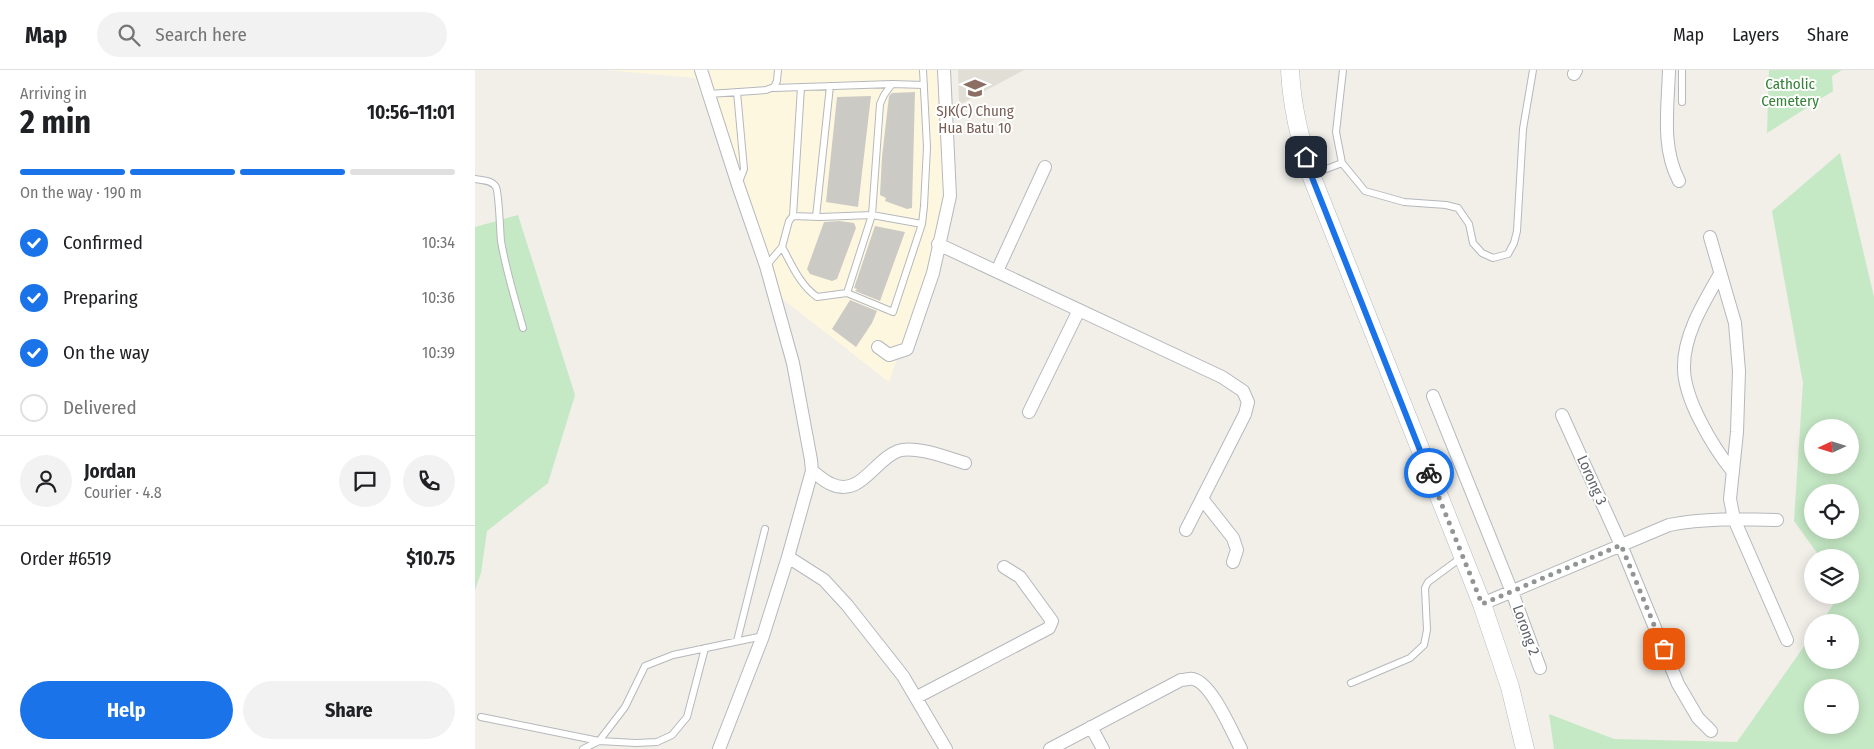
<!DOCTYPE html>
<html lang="en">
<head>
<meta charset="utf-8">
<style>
  :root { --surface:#fff; --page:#f2f2f2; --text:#202124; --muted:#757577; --line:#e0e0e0; --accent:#1a73e8 }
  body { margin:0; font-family:"Fira Sans Condensed",sans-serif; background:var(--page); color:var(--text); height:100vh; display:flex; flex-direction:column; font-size:19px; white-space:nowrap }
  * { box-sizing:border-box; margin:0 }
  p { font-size:16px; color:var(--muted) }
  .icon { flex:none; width:28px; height:28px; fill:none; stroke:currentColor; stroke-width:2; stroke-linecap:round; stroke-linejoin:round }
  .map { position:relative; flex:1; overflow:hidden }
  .side { display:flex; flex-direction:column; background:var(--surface); width:475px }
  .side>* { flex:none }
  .needle { width:32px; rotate:266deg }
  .controls { position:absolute; left:1329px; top:349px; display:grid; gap:10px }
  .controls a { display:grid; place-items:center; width:55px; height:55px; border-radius:50%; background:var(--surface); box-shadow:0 2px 12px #0003; font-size:25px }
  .pin { position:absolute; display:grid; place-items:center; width:42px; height:42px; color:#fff; margin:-21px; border-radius:10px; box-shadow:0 2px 8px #0006 }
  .courier { position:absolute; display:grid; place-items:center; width:50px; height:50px; margin:-25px; border:4px solid #1a73e8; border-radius:50%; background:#fff; color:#222; box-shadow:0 1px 6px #0007 }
  .headline em { font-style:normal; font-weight:700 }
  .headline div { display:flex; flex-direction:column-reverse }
  .headline { display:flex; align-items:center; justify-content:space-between; height:85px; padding:0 20px }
  h1 { font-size:32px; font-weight:700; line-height:38px }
  .bar { display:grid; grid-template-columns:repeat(4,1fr); gap:8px 5px; align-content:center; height:60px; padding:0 20px }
  .bar i { height:6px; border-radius:4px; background:var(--line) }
  .bar .on { background:var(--accent) }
  .bar p { grid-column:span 4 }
  .line { display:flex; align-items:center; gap:12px; padding:0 20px; border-top:1px solid var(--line) }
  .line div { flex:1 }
  .round { display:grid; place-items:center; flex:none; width:52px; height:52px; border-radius:26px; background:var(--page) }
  ol { padding:0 20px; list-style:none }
  li { display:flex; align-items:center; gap:15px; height:55px }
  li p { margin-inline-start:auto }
  li .icon { padding:5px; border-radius:50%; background:var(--accent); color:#fff; stroke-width:4 }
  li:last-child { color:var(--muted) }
  li i { width:28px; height:28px; border:2px solid var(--line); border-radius:50% }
  .action { display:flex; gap:10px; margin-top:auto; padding:10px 20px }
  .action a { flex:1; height:58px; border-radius:30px; background:var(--accent); color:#fff; font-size:20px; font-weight:700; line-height:58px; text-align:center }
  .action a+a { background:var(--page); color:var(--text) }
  header { display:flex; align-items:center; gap:30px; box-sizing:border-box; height:70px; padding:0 25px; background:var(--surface); border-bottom:1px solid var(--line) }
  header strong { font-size:24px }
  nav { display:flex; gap:28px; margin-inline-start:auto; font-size:18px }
  .search { width:350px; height:45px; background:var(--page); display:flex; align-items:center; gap:12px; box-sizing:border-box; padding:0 18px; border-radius:28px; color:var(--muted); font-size:19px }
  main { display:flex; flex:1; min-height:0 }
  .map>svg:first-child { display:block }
</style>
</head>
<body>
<header>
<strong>Map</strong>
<div class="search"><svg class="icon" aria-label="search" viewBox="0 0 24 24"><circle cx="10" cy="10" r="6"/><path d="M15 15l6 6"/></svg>Search here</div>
<nav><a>Map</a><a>Layers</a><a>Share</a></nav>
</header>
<main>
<section class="side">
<div class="headline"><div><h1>2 min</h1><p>Arriving in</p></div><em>10:56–11:01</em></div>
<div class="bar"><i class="on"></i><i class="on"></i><i class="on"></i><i></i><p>On the way · 190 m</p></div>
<ol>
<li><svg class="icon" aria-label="check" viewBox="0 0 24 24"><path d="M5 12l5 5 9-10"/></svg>Confirmed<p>10:34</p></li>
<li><svg class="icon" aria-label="check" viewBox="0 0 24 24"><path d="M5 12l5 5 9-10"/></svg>Preparing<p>10:36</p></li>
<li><svg class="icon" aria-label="check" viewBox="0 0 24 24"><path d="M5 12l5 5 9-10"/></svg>On the way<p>10:39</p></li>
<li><i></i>Delivered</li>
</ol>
<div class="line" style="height:90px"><a class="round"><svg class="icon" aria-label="person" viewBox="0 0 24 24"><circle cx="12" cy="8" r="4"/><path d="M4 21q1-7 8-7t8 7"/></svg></a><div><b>Jordan</b><p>Courier · 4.8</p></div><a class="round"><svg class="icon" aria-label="chat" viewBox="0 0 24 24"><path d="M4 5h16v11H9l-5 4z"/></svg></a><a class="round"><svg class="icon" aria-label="phone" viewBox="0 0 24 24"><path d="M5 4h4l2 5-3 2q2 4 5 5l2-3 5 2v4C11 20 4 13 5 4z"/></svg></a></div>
<div class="line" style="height:65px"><div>Order #6519</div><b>$10.75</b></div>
<div class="action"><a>Help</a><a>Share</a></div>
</section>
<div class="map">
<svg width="1399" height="679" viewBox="0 0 1399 679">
  <rect width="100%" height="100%" fill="#f1efe8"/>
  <!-- commercial -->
  <path fill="#fef7e0" d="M130,0H475L478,126L414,312L291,216L220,8Z"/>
  <!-- education -->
  <path fill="#e1ded6" d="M483,0H549L484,35Z"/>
  <!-- green -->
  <path fill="#c5e8c5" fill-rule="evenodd" d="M1294,0H1367L1357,6L1358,21L1292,63Z
    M1365,83L1399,227V679H1079L1074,644L1139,669L1262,672L1337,565L1338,590H1375V552H1346L1365,525H1375V488L1345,487L1319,451L1328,313L1297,141ZM1338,358H1375V395H1338ZM1338,422H1375V460H1338ZM1338,618H1375V655H1338Z
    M43,145L100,325L73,413L12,461L6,503L0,520V157Z"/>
  <!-- building -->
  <path fill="#cccac5" d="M440,22L437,138L432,139L410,131L411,128L405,125L407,87L414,26L417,23Z
    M396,26L383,137L351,132L362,27Z
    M364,151L379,153L381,158L362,209L357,211L335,204L332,199L349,152Z
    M400,156L430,162L405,231L380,221L382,219L379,218Z
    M375,230L402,241L397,253L381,277L357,259Z"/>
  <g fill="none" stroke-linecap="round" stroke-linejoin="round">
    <!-- lane casing -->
    <g stroke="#b5b8bc" stroke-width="8">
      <path id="lane" d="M868,0L861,62L867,93L890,121L929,132L971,135L983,138L994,154L998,173L1007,183L1018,188L1033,184L1039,173L1042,161L1048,59L1058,0
        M299,18L417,14
        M262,22L269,99L264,112
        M234,24L291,20L299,17L302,11L303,0
        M1207,32V0
        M838,104L867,93
        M0,109C7,110 17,110 21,117C24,123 25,161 26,171C31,201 40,229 48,258
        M318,146L326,17
        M341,147L355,16
        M307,177C317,195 325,215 342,227L372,223L418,242L447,154L449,136L452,77L448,0
        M291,196L307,177L314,151L318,146L345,147L397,145L447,154
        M372,223L397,145L405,34L409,25L417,14L449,15
        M262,571L290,459
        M876,613L935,588L949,575L952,560L950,518L953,512L987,487
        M6,647L124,671L161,673L182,672L197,665L212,647L230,578
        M108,679L124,671L150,637L170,596L198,585L288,566"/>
    </g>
    <!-- street casing -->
    <g stroke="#b5b8bc" stroke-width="14">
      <path id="street" d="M226,0L263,115L291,196L318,293L336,390L337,401L313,487L349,510L372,535L428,606L471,679
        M1194,0C1193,37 1186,77 1204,111
        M1099,4L1101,0
        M1235,167L1260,253L1264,301L1262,362L1255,429L1259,449L1312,570
        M463,174L747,307L768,321L773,332L770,344L711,460
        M522,201L570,97
        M1245,204C1230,231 1209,263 1209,296C1208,328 1238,377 1258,402
        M403,277L414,285L432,279L458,203L475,126L469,0
        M958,326L1037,522L1065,598
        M554,342L604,240
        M1087,345L1146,475L1203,614L1223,648L1236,661
        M337,401C343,405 349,411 356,414C385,428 399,390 423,381C440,375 473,388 490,393
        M728,430L758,468L762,480L758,492
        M1007,534L1194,455C1229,448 1266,449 1302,450
        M442,627L574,558L577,551L545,507L529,497
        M616,657L628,679
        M244,679L288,566L313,487
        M575,679L706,610C710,610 715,608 718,609C737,613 757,662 766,679"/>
    </g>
    <!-- secondary casing -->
    <g stroke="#b6babf" stroke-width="19">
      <path id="secondary" d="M815,0C817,38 825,69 836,105L1007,534L1035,617L1050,679"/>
    </g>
    <!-- lane -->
    <use href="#lane" stroke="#fff" stroke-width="6"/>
    <!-- street -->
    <use href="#street" stroke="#fff" stroke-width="12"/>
    <!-- secondary -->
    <use href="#secondary" stroke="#fff" stroke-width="18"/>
  </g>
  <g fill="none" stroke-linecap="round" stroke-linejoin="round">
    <!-- done -->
    <path stroke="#929495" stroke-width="5" stroke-dasharray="0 9" d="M954,403L1007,534L1146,475L1189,579"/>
    <!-- route -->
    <path stroke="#1a73e8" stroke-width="6" d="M831,87L836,105L954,403"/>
  </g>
  <!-- icons -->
  <defs>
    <g id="school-bare" transform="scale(1.725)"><path d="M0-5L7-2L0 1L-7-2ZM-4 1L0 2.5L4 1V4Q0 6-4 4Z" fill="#8d6e63" stroke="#fff" stroke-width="2.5" paint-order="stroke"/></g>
  </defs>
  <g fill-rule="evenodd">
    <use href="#school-bare" x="500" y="18"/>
  </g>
  <g text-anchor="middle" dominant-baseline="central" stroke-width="4" stroke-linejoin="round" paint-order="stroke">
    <!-- park labels -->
    <g font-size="15" fill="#348238" stroke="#fff">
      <text x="1315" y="14">Catholic<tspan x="1315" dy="17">Cemetery</tspan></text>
    </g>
    <!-- education labels -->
    <g font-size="15" fill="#785e54" stroke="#fff">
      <text x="500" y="41">SJK(C) Chung<tspan x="500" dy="17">Hua Batu 10</tspan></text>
    </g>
    <!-- street labels -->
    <g font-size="15" fill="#5f6368" stroke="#fff">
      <text transform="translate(1117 410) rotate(66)">Lorong 3</text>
      <text transform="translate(1051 560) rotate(70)">Lorong 2</text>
    </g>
  </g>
</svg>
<div class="controls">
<a><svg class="needle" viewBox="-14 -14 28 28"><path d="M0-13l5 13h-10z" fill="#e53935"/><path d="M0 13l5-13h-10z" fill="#757577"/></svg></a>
<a><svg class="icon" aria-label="locate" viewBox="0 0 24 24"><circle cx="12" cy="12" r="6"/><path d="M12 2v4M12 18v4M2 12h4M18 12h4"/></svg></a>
<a><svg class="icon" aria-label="layers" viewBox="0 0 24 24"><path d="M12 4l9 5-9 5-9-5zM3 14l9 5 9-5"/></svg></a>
<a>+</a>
<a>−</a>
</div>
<div class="pin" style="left:1189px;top:579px;background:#ea580c"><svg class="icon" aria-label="bag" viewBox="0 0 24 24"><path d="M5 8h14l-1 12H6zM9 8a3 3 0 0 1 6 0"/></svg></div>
<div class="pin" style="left:831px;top:87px;background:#1f2937"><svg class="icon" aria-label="home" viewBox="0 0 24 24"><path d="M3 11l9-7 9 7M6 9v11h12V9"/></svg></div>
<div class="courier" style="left:954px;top:403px"><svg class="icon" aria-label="bike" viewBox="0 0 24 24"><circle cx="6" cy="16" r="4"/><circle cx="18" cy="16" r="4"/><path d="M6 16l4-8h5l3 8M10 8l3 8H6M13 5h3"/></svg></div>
</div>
</main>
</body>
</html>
